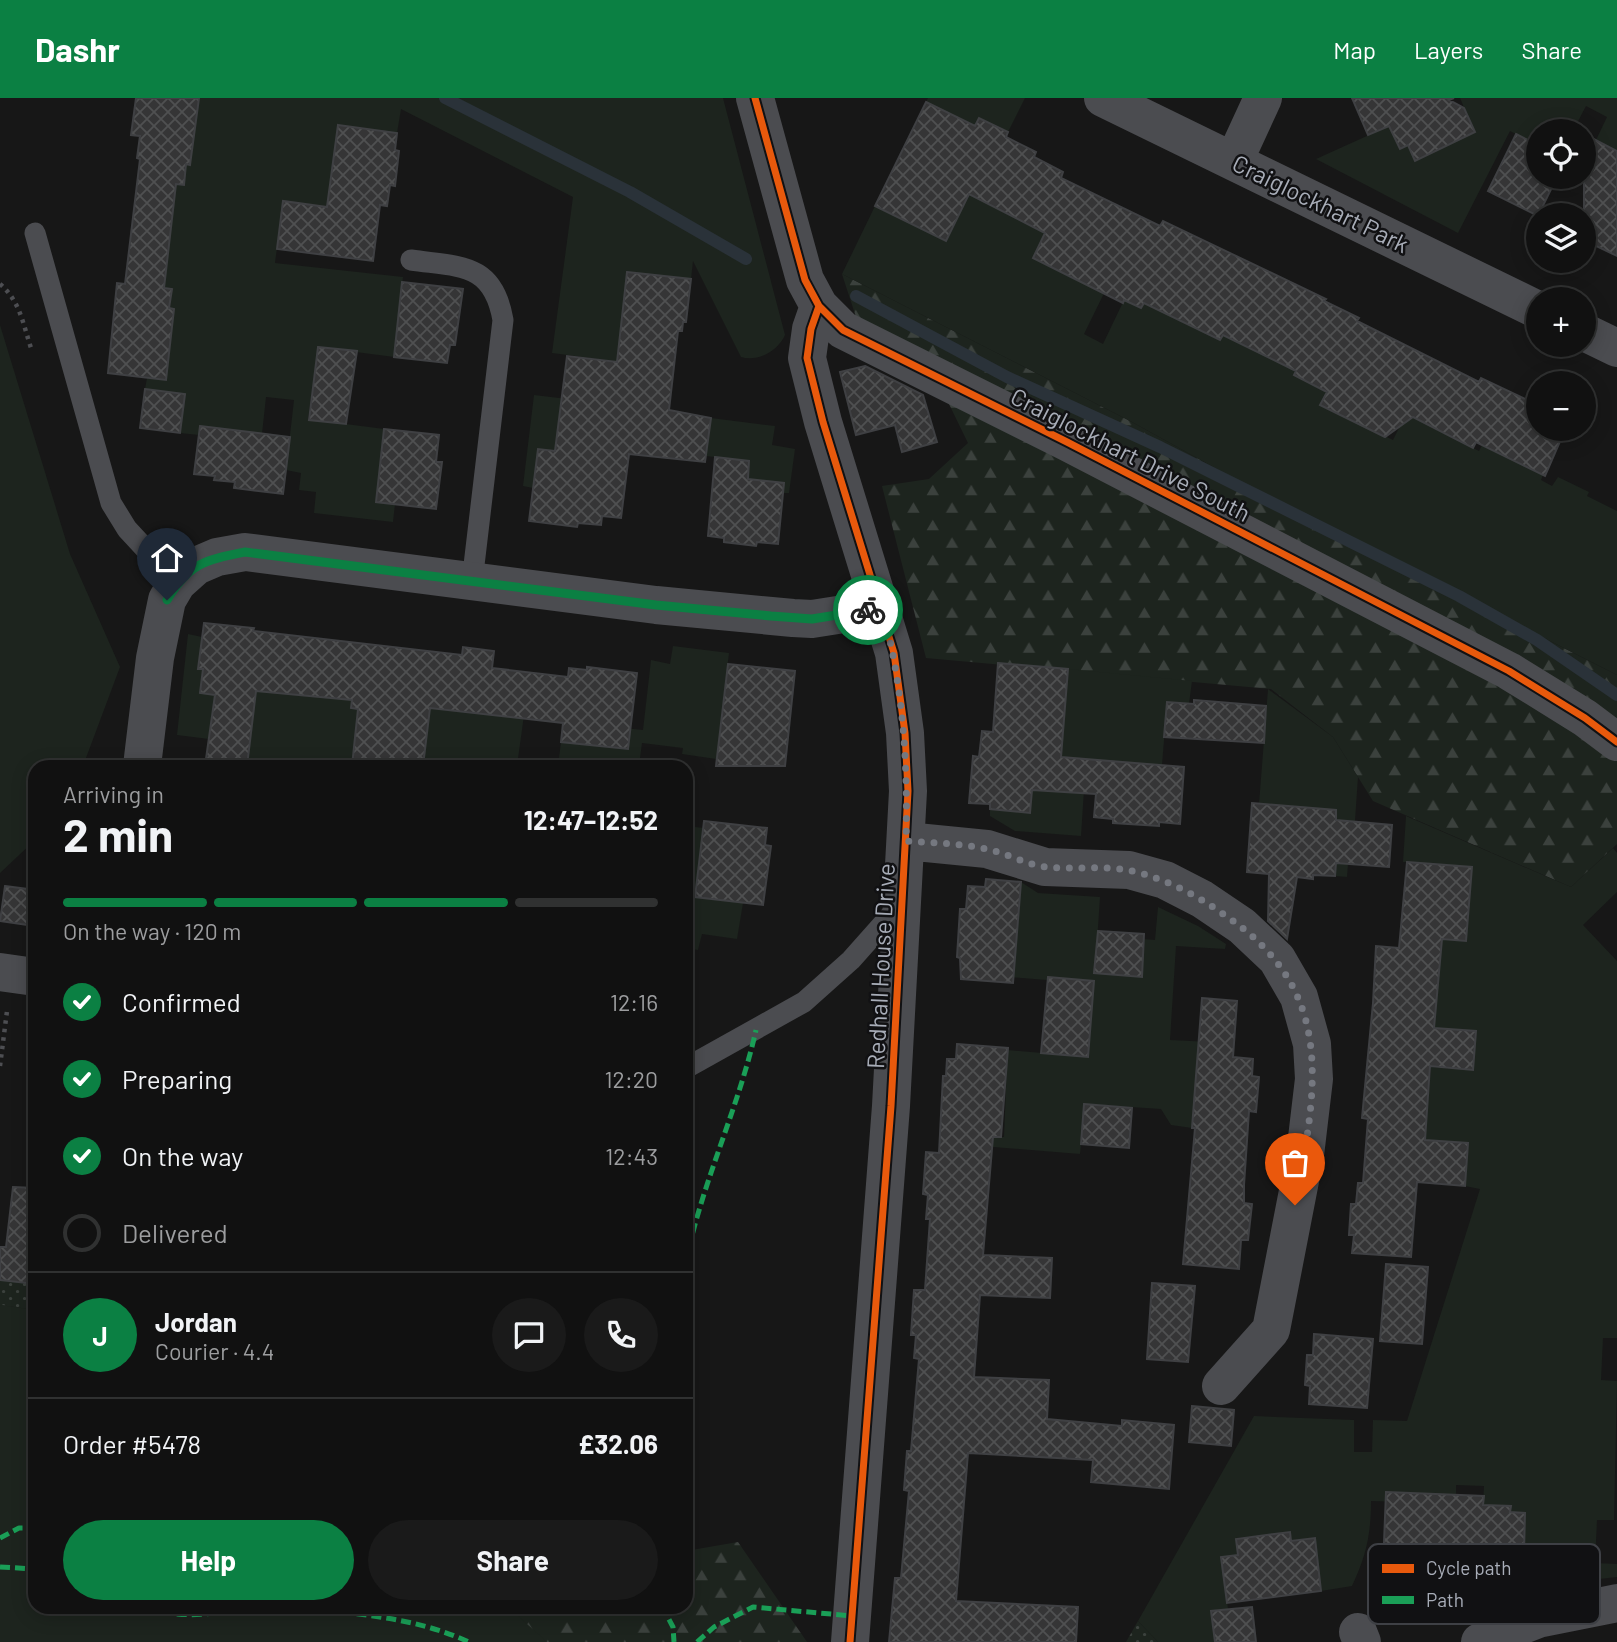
<!DOCTYPE html>
<html lang="en">
<head>
<meta charset="utf-8">
<style>
  :root { --surface:#111; --page:#1a1a1a; --text:#f1f3f6; --muted:#9c9d9f; --line:#303131; --accent:#0b8043 }
  body { margin:0; font-family:Barlow,sans-serif; background:var(--page); color:var(--text); height:100vh; display:flex; flex-direction:column; font-size:26px; white-space:nowrap }
  * { box-sizing:border-box; margin:0 }
  p { font-size:23px; color:var(--muted) }
  .icon { flex:none; width:38px; height:38px; fill:none; stroke:currentColor; stroke-width:2; stroke-linecap:round; stroke-linejoin:round }
  .map { position:relative; flex:1; overflow:hidden }
  .details { position:absolute; left:28px; top:662px; width:665px; height:854px; display:flex; flex-direction:column; background:var(--surface); border-radius:21px; box-shadow:0 4px 18px #0003,0 0 0 2px var(--line) }
  .details>* { flex:none }
  .fabs { position:absolute; left:1526px; top:21px; display:grid; gap:14px }
  .fabs a { display:grid; place-items:center; width:70px; height:70px; border-radius:50%; background:var(--surface); box-shadow:0 4px 18px #0003,0 0 0 2px var(--line); font-size:35px }
  .pin { position:absolute; display:grid; place-items:center; width:60px; height:60px; color:#fff; margin:-72px -30px; border-radius:50% 50% 50% 0; rotate:-45deg; box-shadow:0 0 7px #0007 }
  .pin .icon { rotate:45deg }
  .courier { position:absolute; display:grid; place-items:center; width:70px; height:70px; margin:-35px; border:5px solid #0b8043; border-radius:50%; background:#fff; color:#222; box-shadow:0 2px 9px #0007 }
  .head em { font-style:normal; font-weight:700 }
  .head div { display:flex; flex-direction:column-reverse }
  .head { display:flex; align-items:center; justify-content:space-between; height:119px; padding:0 35px }
  h1 { font-size:46px; font-weight:700; line-height:52px }
  .bar { display:grid; grid-template-columns:repeat(4,1fr); gap:10px 7px; align-content:center; height:84px; padding:0 35px }
  .bar i { height:9px; border-radius:5px; background:var(--line) }
  .bar .active { background:var(--accent) }
  .bar p { grid-column:span 4 }
  .line { display:flex; align-items:center; gap:18px; padding:0 35px; border-top:2px solid var(--line) }
  .line div { flex:1 }
  .round { display:grid; place-items:center; flex:none; width:74px; height:74px; border-radius:37px; background:var(--page) }
  ol { padding:0 35px; list-style:none }
  li { display:flex; align-items:center; gap:21px; height:77px }
  li p { margin-inline-start:auto }
  li .icon { padding:7px; border-radius:50%; background:var(--accent); color:#fff; stroke-width:4 }
  li:last-child { color:var(--muted) }
  li i { width:38px; height:38px; border:4px solid var(--line); border-radius:50% }
  .button { display:flex; gap:14px; margin-top:auto; padding:14px 35px }
  .button a { flex:1; height:80px; border-radius:42px; background:var(--accent); color:#fff; font-size:28px; font-weight:700; line-height:80px; text-align:center }
  .button a+a { background:var(--page); color:var(--text) }
  header { display:flex; align-items:center; gap:42px; box-sizing:border-box; height:98px; padding:0 35px; background:var(--accent); color:#fff }
  header strong { font-size:33px }
  nav { display:flex; gap:38px; margin-inline-start:auto; font-size:24px }
  .map>svg:first-child { display:block }
</style>
</head>
<body>
<header>
<strong>Dashr</strong>
<nav><a>Map</a><a>Layers</a><a>Share</a></nav>
</header>
<div class="map">
<svg width="1617" height="1544" viewBox="0 0 1617 1544">
  <defs>
    <pattern id="grass-dots" width="8" height="8" patternUnits="userSpaceOnUse" patternTransform="scale(1.75)"><rect width="8" height="8" fill="#1d241e"/><path d="M2 2h.1M6 6h.1" fill="none" stroke="#3b413d" stroke-width="1.8" stroke-linecap="round"/></pattern>
    <pattern id="forest-firs" width="22" height="20" patternUnits="userSpaceOnUse" patternTransform="scale(1.75)"><rect width="22" height="20" fill="#1d241e"/><path d="M5 1l3.5 6h-7zM16 11l3.5 6h-7z" fill="#3b413d"/></pattern>
    <pattern id="building-cross-hatch" width="8" height="8" patternUnits="userSpaceOnUse" patternTransform="scale(1.75)"><rect width="8" height="8" fill="#353536"/><path d="M0 0l8 8M0 8l8-8" fill="none" stroke="#4f5051"/></pattern>
  </defs>
  <rect width="100%" height="100%" fill="#171717"/>
  <!-- grass -->
  <path fill="url(#grass-dots)" d="M0,1182L35,1186V1212L0,1207Z
    M1138,1523L1158,1544H1126Z"/>
  <!-- forest -->
  <path fill="url(#forest-firs)" d="M842,176L1132,324L1273,402L1617,577V746L1571,789L1373,703L1333,639L1271,591L926,560L882,388L929,381L968,345L931,269L856,219Z
    M0,1207L35,1212V1508H574L606,1518L612,1509L686,1508V1453L738,1444L807,1544H0Z"/>
  <!-- green -->
  <path fill="#1d241e" d="M199,0H723L785,237C778,253 758,264 741,259L693,163L691,181L628,174L619,246L628,247L625,272L665,276L660,313L635,311L627,373L608,370L609,359L588,356L589,347L560,343L559,354L538,351L533,390L523,388L534,297L601,305L606,262L552,255L573,99L401,11L397,35L338,28L328,100L334,101L333,110L283,103L275,165L403,179L394,259L318,249L308,321L384,331L376,404L395,406L393,424L314,415L316,394L299,392L301,375L286,372L294,302L266,299L262,336L221,331L220,338L199,335V337L180,335L185,296L145,291L147,280L166,282L174,212L169,210L171,191L164,190L176,86H184L186,66H190Z
    M928,0H1025L1008,34L979,20L975,28L926,4Z
    M1460,0H1617V53L1596,42L1607,19L1586,8L1573,33H1538V47L1510,33L1458,135L1316,61L1389,28L1400,51L1408,47L1415,62L1444,49L1437,33L1468,19Z
    M934,74L1046,134L1033,160L1069,178L1114,175L1084,236L1103,246L1124,202L1141,210L1150,193L1197,231L1220,242L1229,225L1277,248L1272,261L1296,273L1294,277L1315,287L1335,276L1321,307L1393,342L1406,316L1479,353L1482,347L1490,351L1543,377L1541,382L1552,388L1558,379L1589,394L1587,398L1617,413V577L1273,402L1132,324L842,176L875,108L945,143Z
    M0,227L70,456L120,569L83,668H35V742L0,775Z
    M711,320L775,328L772,347L795,351L789,395H783V385L748,381L749,363L706,358Z
    M188,536L202,539L199,571H203L201,595L221,598L222,589L270,594L275,552L293,595L352,602L351,610L358,611L352,668H247L249,646L177,637Z
    M673,548L729,555L719,638L723,662L682,656L683,650L642,645L639,668H558L561,644L592,647L595,627L643,632L651,562L670,566Z
    M1068,571L1192,583L1189,606L1167,605L1162,667L1086,661L1081,738L1015,733L990,718V711L1030,714L1029,603L1065,606Z
    M515,579L529,581L517,668H423L430,610L509,619Z
    M1268,591L1333,639L1358,679L1352,766H1348L1347,779L1335,778L1340,731L1335,730L1336,712L1259,706Z
    M1406,718L1571,789L1613,750L1617,755V794L1583,827L1617,863V1240H1603L1601,1282L1617,1283L1614,1422H1597L1595,1465L1617,1466V1479L1582,1483L1524,1459V1415L1510,1414L1511,1409L1483,1407L1484,1388L1456,1387V1397L1403,1404L1371,1403C1371,1437 1366,1458 1352,1488L1321,1493L1315,1440L1291,1443L1290,1434L1236,1440L1238,1457L1222,1459L1228,1511L1212,1513L1215,1544H1158L1138,1523L1254,1318L1354,1322V1354H1372L1373,1322L1407,1323L1480,1091L1465,1088L1468,1045L1425,1042L1431,969L1472,972L1476,934L1434,930L1440,860L1411,857L1471,769L1403,764Z
    M686,728L704,730L695,799L743,805L737,841L702,836L698,852L686,850Z
    M1021,784L1038,795L1100,799L1095,875L1141,878L1143,841L1155,842L1158,809L1198,828L1226,846L1225,851L1176,848L1170,942L1211,944L1198,951L1192,1030L1171,1027L1161,1011L1085,1006L1080,1056L957,1046L974,1037L1004,1039L1007,966L995,951L1088,959L1093,883L1048,879L1047,882L1009,879L1015,863Z
    M0,1207L35,1212V1508L508,1509L547,1544H0Z"/>
  <g fill="none" stroke-linecap="round" stroke-linejoin="round">
    <!-- stream -->
    <path stroke="#2a3239" stroke-width="12" d="M445,0L630,94L746,161
      M856,198L1007,279L1160,349L1459,498L1537,542L1617,597"/>
  </g>
  <!-- building -->
  <path fill="url(#building-cross-hatch)" stroke="#3f4043" stroke-width="2" d="M136,0H199L190,67L186,66L184,87L176,86L164,190L172,191L169,210L174,211L166,282L108,275L117,185L125,186L140,61L137,60L140,38L131,37Z
    M1352,0H1454L1449,2L1464,10L1475,34L1415,63L1408,47L1400,51L1389,28L1368,37Z
    M926,4L975,28L979,20L1008,34L1006,39L1036,54L1034,59L1063,74L1061,80L1160,128L1163,123L1326,201L1324,203L1359,220L1357,223L1479,284L1481,280L1538,307V331L1565,332L1545,378L1476,344L1473,350L1413,319L1385,339L1320,307L1327,294L1294,277L1296,273L1223,237L1220,242L1144,205L1141,210L1124,202L1123,205L1033,160L1045,135L969,96L946,143L875,108Z
    M338,27L397,35L395,52L399,53L395,88L390,87L387,108L380,107L373,163L277,151L283,103L327,109Z
    M1516,36L1538,47V79H1557L1538,118L1488,93Z
    M1584,36L1617,53V158L1584,142Z
    M627,174L691,181L686,224H683L682,233H678L669,312L711,320L705,364L629,356L621,420L602,418L601,427L578,425L577,429L529,423L538,351L555,353L567,258L617,264Z
    M402,184L463,191L455,247H450L447,265L394,259Z
    M318,249L357,253L346,326L309,322Z
    M865,268L923,297L937,344L902,354L895,327L856,337L840,274Z
    M145,291L185,296L180,335L140,330Z
    M200,328L290,339L283,396L234,390L235,384L214,382L215,378L194,376Z
    M384,331L439,337L436,364H442L436,411L376,404Z
    M715,359L749,363L748,381L784,385L778,446L757,444L756,448L724,444V440L708,438Z
    M204,525L254,530L253,533L462,557L463,549L494,553L492,570L568,579L569,570L587,572V569L637,575L628,651L561,644L563,625L430,610L423,668H352L358,611L351,610L352,602L256,593L247,668H205L215,597L200,595L203,571H198Z
    M998,565L1068,571L1061,659L1184,669L1180,726L1159,724V728L1113,725V721L1094,719L1096,696L1032,692L1030,715L990,711V706L969,705L973,658L979,659L982,633L993,634Z
    M728,566L795,573L785,668H716Z
    M1194,602L1266,608L1264,645L1164,639L1167,604L1194,606Z
    M1252,705L1336,712V722L1392,727L1389,769L1336,765L1335,778L1313,777V781L1297,779L1287,841L1268,823L1269,776L1247,774Z
    M704,723L767,730L765,747L771,748L763,807L695,799Z
    M1407,764L1472,769L1466,843L1442,841L1434,930L1476,933L1473,972L1430,968L1425,1042L1468,1045L1465,1088L1417,1084L1411,1159L1352,1155L1354,1137H1349L1351,1106H1356L1358,1085H1363L1368,1021L1362,1020L1373,905L1376,848L1399,850Z
    M986,781L1021,784L1013,885L961,881L960,860L957,859L960,811H966L968,788L985,789Z
    M5,788L35,792V828L0,823Z
    M1098,833L1144,836L1142,879L1094,875Z
    M1048,879L1094,883L1088,959L1041,955Z
    M1202,900L1237,903L1233,959L1253,961L1252,978L1259,979L1256,1014L1249,1013L1244,1087V1105L1252,1106L1248,1142H1241L1239,1171L1183,1166L1195,1030H1192Z
    M957,946L1008,950L1001,1039H993L983,1157L1052,1160L1050,1200L980,1197L974,1279L1049,1282L1047,1321L1122,1328V1322L1174,1327L1169,1391L1091,1384L1093,1362L968,1355L956,1503L1078,1509L1076,1544H889L895,1480H901L909,1393L904,1392L907,1353H911L919,1261L914,1260L916,1237H911L914,1192H925L930,1121H926L928,1097L923,1096L926,1054L939,1055L943,978H946L947,961H956Z
    M1084,1006L1132,1010L1129,1050L1081,1046Z
    M13,1089L35,1090V1186L0,1182V1149H6Z
    M1386,1166L1428,1169L1422,1246L1380,1243Z
    M1152,1185L1195,1188L1188,1264L1147,1261Z
    M1314,1236L1373,1241L1367,1310L1309,1306L1310,1288L1305,1287L1307,1257H1313Z
    M1192,1308L1234,1312L1231,1348L1189,1344Z
    M1386,1394L1484,1398L1483,1407L1511,1408L1510,1414L1525,1415L1524,1454H1509L1508,1462L1480,1461L1479,1483L1424,1481V1487L1391,1486V1470H1383Z
    M1290,1434L1291,1443L1315,1440L1321,1493L1227,1505L1221,1459L1238,1457L1236,1441Z
    M1252,1509L1256,1544H1215L1211,1513Z"/>
  <g fill="none" stroke-linecap="round" stroke-linejoin="round">
    <!-- path -->
    <path stroke="#4d4e52" stroke-width="4.5" stroke-dasharray="3.5 5" stroke-linecap="butt" d="M0,186C20,203 23,226 31,250
      M0,968L7,913"/>
    <!-- service -->
    <path stroke="#4b4c50" stroke-width="21" d="M35,135L111,405L127,431L177,485
      M411,162C459,169 493,164 503,222L472,484
      M686,970L804,904L851,862L899,808"/>
    <!-- minor -->
    <path stroke="#4b4c50" stroke-width="38" d="M755,0L805,182L819,208L843,232L1067,344L1509,573L1585,620L1617,644
      M1103,0L1538,212
      M1234,63L1263,0
      M819,208L811,231L807,260L823,324L894,555L905,635L908,693L891,1008L850,1544
      M1584,234L1617,250
      M142,668L155,560L167,502L177,485L196,468L217,459L245,454L656,507L793,520L812,521L882,510
      M906,743L987,751L1045,769L1129,772L1165,782L1202,801L1242,828L1277,861L1299,899L1312,946L1314,981L1305,1057L1271,1232L1221,1288
      M0,874L35,879
      M1358,1534L1362,1544
      M1480,1544L1538,1521L1617,1505"/>
    <!-- quiet -->
    <path stroke="#1a9f57" stroke-width="5" stroke-dasharray="10 5" stroke-linecap="butt" d="M686,1164C702,1084 738,1012 756,932
      M0,1440L19,1430H35
      M0,1469L35,1471
      M148,1508C180,1524 223,1514 256,1508
      M282,1508C345,1515 410,1517 469,1544
      M662,1508L673,1529L674,1544
      M697,1544L714,1529L753,1509L852,1518"/>
    <!-- cycleway casing -->
    <g stroke="#111113" stroke-width="11">
      <path id="cycleway" d="M755,0L805,182L819,208L843,232L1067,344L1509,573L1585,620L1617,644
        M819,208L811,231L807,260L823,324L894,555L905,635L908,693L891,1008L850,1544"/>
    </g>
    <!-- cycleway -->
    <use href="#cycleway" stroke="#e8590c" stroke-width="7"/>
  </g>
  <g fill="none" stroke-linecap="round" stroke-linejoin="round">
    <!-- done -->
    <path stroke="#757880" stroke-width="7" stroke-dasharray="0 12.6" d="M868,512L882,510C903,587 908,663 906,743C933,745 960,745 986,751C1007,755 1026,767 1047,769C1075,772 1105,767 1132,773C1166,781 1195,796 1223,816C1338,892 1317,989 1295,1107"/>
    <!-- route -->
    <path stroke="#0b8043" stroke-width="9" d="M167,502C189,465 205,462 245,454L656,507L771,518L812,521L868,512"/>
  </g>
  <g text-anchor="middle" dominant-baseline="central" stroke-width="5" stroke-linejoin="round" paint-order="stroke">
    <!-- street labels -->
    <g font-size="24" fill="#a8adb8" stroke="#111113">
      <text transform="translate(1321 105) rotate(26)">Craiglockhart Park</text>
      <text transform="translate(1131 356) rotate(27)">Craiglockhart Drive South</text>
      <text transform="translate(880 868) rotate(-87)">Redhall House Drive</text>
    </g>
  </g>
  <!-- legend -->
  <rect x="1368" y="1446" width="232" height="80" rx="10" fill="#111113" stroke="#3e4045" stroke-width="2"/>
  <rect x="1382" y="1466" width="32" height="9" fill="#e8590c"/>
  <rect x="1382" y="1498" width="32" height="8" fill="#1a9f57"/>
  <g font-size="19" fill="#a8adb8">
    <text x="1426" y="1477">Cycle path</text>
    <text x="1426" y="1509">Path</text>
  </g>
</svg>
<div class="fabs">
<a><svg class="icon" aria-label="locate" viewBox="0 0 24 24"><circle cx="12" cy="12" r="6"/><path d="M12 2v4M12 18v4M2 12h4M18 12h4"/></svg></a>
<a><svg class="icon" aria-label="layers" viewBox="0 0 24 24"><path d="M12 4l9 5-9 5-9-5zM3 14l9 5 9-5"/></svg></a>
<a>+</a>
<a>−</a>
</div>
<div class="pin" style="left:1295px;top:1107px;background:#ea580c"><svg class="icon" aria-label="bag" viewBox="0 0 24 24"><path d="M5 8h14l-1 12H6zM9 8a3 3 0 0 1 6 0"/></svg></div>
<div class="pin" style="left:167px;top:502px;background:#1f2937"><svg class="icon" aria-label="home" viewBox="0 0 24 24"><path d="M3 11l9-7 9 7M6 9v11h12V9"/></svg></div>
<div class="courier" style="left:868px;top:512px"><svg class="icon" aria-label="bike" viewBox="0 0 24 24"><circle cx="6" cy="16" r="4"/><circle cx="18" cy="16" r="4"/><path d="M6 16l4-8h5l3 8M10 8l3 8H6M13 5h3"/></svg></div>
<section class="details">
<div class="head"><div><h1>2 min</h1><p>Arriving in</p></div><em>12:47–12:52</em></div>
<div class="bar"><i class="active"></i><i class="active"></i><i class="active"></i><i></i><p>On the way · 120 m</p></div>
<ol>
<li><svg class="icon" aria-label="check" viewBox="0 0 24 24"><path d="M5 12l5 5 9-10"/></svg>Confirmed<p>12:16</p></li>
<li><svg class="icon" aria-label="check" viewBox="0 0 24 24"><path d="M5 12l5 5 9-10"/></svg>Preparing<p>12:20</p></li>
<li><svg class="icon" aria-label="check" viewBox="0 0 24 24"><path d="M5 12l5 5 9-10"/></svg>On the way<p>12:43</p></li>
<li><i></i>Delivered</li>
</ol>
<div class="line" style="height:126px"><b class="round" style="background:var(--accent);color:#fff">J</b><div><b>Jordan</b><p>Courier · 4.4</p></div><a class="round"><svg class="icon" aria-label="chat" viewBox="0 0 24 24"><path d="M4 5h16v11H9l-5 4z"/></svg></a><a class="round"><svg class="icon" aria-label="phone" viewBox="0 0 24 24"><path d="M5 4h4l2 5-3 2q2 4 5 5l2-3 5 2v4C11 20 4 13 5 4z"/></svg></a></div>
<div class="line" style="height:91px"><div>Order #5478</div><b>£32.06</b></div>
<div class="button"><a>Help</a><a>Share</a></div>
</section>
</div>
</body>
</html>
